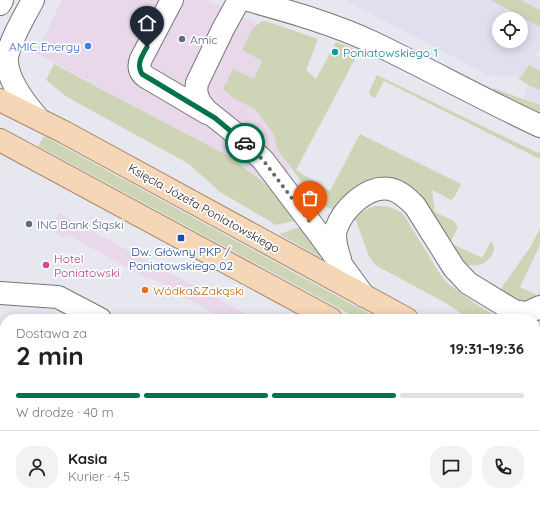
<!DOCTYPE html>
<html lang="pl">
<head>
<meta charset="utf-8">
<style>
  :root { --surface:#fff; --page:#f2f2f2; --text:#222; --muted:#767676; --line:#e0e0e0; --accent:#00734c }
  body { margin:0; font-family:Quicksand,sans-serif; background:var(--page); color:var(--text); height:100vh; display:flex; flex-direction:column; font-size:15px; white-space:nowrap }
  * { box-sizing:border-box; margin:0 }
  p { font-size:13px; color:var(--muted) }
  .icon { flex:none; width:22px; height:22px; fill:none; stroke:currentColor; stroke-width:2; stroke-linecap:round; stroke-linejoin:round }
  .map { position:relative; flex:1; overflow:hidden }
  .details { position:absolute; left:0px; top:314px; width:540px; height:196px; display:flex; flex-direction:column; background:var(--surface); border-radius:16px 16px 0 0; box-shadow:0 2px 10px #0003 }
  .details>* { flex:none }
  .fabs { position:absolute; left:492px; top:12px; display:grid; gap:8px }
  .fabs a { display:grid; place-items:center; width:36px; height:36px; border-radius:50%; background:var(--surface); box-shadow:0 2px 10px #0003; font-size:20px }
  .pin { position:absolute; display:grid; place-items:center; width:34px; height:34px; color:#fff; margin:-41px -17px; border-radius:50% 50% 50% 0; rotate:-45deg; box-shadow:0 0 4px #0007 }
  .pin .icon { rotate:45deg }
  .courier { position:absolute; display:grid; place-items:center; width:40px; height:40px; margin:-20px; border:3px solid #00734c; border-radius:50%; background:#fff; color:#222; box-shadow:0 1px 5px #0007 }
  .head em { font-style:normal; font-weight:700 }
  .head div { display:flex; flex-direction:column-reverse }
  .head { display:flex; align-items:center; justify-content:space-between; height:68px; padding:0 16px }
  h1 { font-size:26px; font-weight:700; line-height:30px }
  .bar { display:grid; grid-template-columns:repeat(4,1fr); gap:6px 4px; align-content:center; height:48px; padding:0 16px }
  .bar i { height:5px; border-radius:3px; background:var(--line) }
  .bar .selected { background:var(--accent) }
  .bar p { grid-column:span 4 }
  .line { display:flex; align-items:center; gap:10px; padding:0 16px; border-top:1px solid var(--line) }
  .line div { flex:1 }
  .round { display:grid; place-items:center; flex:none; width:42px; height:42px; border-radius:16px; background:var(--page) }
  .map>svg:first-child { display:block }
</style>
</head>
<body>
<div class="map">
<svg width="540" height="510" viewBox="0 0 540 510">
  <rect width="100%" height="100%" fill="#e7e8ef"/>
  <!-- commercial -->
  <path fill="#e9d8ea" d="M62,0H206L258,24L242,50L262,61L254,79L248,105L260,115L267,124L274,135L277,149L291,169L267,187L248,169L231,158L36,53Z
    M59,213L200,289L255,319H224L173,291V290L152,278L150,280L66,234L63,238L54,234L57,229L51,226Z
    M540,287V347L535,344V319H525Z
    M490,505H503V510H490Z"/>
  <!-- built -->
  <path fill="#dfdfee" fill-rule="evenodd" d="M344,0H491L540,27V47L535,55L540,57V71L529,65L521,77L486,75L422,40ZM499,19H521V41H499Z
    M521,0H540V10Z
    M528,85L540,90V105L523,99Z"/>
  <!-- green -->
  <path fill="#ced4b6" d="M491,0H521L540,10V27Z
    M262,21H266L318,39L306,70L316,79L336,42L356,50V57L296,170L330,191L360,134L461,184L455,196L451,200L432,190L435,212L454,221L458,227L450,243L482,258L491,241C499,250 489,262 479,265C474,266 467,265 462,264L394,179C365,173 354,192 337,211L318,204L277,149L274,135L260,115L253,108L233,98L223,89L233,69L254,79L262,61L242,50L252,29Z
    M54,64L232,158L268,186L298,220L276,225L220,192L189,164L67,97L46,80Z
    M529,65L540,71V90L528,85L518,78L521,77Z
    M377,75L538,153L540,150V159L384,81L375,98L372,97L369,92Z
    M493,88L540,105V114L495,93Z
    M44,136L379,319H359L38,146Z
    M375,206C387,206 395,207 404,215L438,271L447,283L476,304L500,319H469L446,303L375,265L369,256L356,221L352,218L360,212Z
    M303,226L323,257H320L279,234Z
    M540,228V245L520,287L537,295L530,302L520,303L500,290L531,246Z
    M535,344L540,347V364L535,371Z
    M5,453V497L0,491V457Z
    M12,505H61L59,510H16Z
    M99,505H219L218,510H96Z
    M235,505H257L234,510Z"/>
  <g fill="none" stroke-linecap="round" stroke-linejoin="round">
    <!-- minor casing -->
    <g stroke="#75757c" stroke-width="24">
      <path id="minor" d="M33,0C26,14 5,48 7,63C9,82 25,103 37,117
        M172,0L141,59C138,67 139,72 146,77L207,113
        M239,0L223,29L197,83L196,91L199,101L206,110L231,130L263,160L316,230L364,296
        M248,0C291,12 334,24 374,43C430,70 484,100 540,126
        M0,4L2,0
        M340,259C337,250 333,239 336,229C343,209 367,185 390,189C400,191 408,199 415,206L454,268L468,283L514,311L527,313L540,307
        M0,293L58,297L100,319
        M347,510L364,505"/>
    </g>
    <!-- major casing -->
    <g stroke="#a78665" stroke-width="24">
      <path id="major" d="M0,100L64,132L407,319
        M0,140L331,319
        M535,410L540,415
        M535,479L540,487"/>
    </g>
    <!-- minor -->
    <use href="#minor" stroke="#fff" stroke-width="22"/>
    <!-- major -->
    <use href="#major" stroke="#f5d7b7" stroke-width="22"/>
  </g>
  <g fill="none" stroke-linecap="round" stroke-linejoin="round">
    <!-- done -->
    <path stroke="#67676c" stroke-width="4" stroke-dasharray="0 7.2" d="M245,143L263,160L310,222"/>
    <!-- route -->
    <path stroke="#00734c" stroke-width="5" d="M147,47C142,56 136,64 142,74L215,118L245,143"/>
  </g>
  <!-- markers -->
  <g fill="#5c6f8a" stroke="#fff" stroke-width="1.5">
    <circle cx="182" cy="39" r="4"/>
    <circle cx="29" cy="224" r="4"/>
  </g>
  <circle fill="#3f7fe0" stroke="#fff" stroke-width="1.5" cx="88" cy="46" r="4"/>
  <circle fill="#0f9aa8" stroke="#fff" stroke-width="1.5" cx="335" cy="52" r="4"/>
  <rect fill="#1a4fb4" stroke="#fff" stroke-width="1.5" x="177" y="234" width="8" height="8" rx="2"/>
  <circle fill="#d1479c" stroke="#fff" stroke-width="1.5" cx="46" cy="265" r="4"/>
  <circle fill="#e8710a" stroke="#fff" stroke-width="1.5" cx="145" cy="290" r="4"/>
  <g text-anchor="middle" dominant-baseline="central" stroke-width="3.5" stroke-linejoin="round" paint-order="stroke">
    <!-- service labels -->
    <g font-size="12" fill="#4e5e75" stroke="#fff" text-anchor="start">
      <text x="190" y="39">Amic</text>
      <text x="37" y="224">ING Bank Śląski</text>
    </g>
    <!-- shop labels -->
    <g font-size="12" fill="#366cbe" stroke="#fff" text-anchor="end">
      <text x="80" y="46">AMIC Energy</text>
    </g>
    <!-- culture labels -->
    <g font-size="12" fill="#0d838f" stroke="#fff" text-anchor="start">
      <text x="343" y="52">Poniatowskiego 1</text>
    </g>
    <!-- street labels -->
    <g font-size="12" fill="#222225" stroke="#fff">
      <text transform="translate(204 208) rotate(29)">Księcia Józefa Poniatowskiego</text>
    </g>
    <!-- transit labels -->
    <g font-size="12" fill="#164399" stroke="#fff">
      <text x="181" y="251">Dw. Główny PKP /<tspan x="181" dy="14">Poniatowskiego 02</tspan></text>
    </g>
    <!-- hotel labels -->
    <g font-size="12" fill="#b23c85" stroke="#fff" text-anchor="start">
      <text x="54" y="258">Hotel<tspan x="54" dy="14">Poniatowski</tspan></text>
    </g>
    <!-- food labels -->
    <g font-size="12" fill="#c56008" stroke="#fff" text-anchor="start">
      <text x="153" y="290">Wódka&amp;Zakąski</text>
    </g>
  </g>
</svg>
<div class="fabs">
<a><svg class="icon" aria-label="locate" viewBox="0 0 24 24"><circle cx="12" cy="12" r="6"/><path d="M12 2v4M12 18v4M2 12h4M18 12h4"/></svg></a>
</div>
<div class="pin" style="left:310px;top:222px;background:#ea580c"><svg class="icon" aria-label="bag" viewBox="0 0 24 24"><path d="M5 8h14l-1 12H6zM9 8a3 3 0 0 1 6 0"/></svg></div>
<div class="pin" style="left:147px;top:47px;background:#1f2937"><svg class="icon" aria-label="home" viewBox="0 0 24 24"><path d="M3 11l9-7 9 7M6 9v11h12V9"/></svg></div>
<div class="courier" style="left:245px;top:143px"><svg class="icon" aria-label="car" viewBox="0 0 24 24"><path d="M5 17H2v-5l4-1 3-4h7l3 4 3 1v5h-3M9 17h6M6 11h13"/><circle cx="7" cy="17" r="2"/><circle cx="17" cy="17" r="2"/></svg></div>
<section class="details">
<div class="head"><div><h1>2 min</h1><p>Dostawa za</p></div><em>19:31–19:36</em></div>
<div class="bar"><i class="selected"></i><i class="selected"></i><i class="selected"></i><i></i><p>W drodze · 40 m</p></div>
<div class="line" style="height:72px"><a class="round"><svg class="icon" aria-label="person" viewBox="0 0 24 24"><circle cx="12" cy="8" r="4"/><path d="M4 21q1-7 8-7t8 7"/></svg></a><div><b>Kasia</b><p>Kurier · 4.5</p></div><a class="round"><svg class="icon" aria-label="chat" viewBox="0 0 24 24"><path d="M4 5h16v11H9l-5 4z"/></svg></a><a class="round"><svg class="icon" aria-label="phone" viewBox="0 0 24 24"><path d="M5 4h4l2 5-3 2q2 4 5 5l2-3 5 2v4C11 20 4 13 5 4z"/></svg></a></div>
</section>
</div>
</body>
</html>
